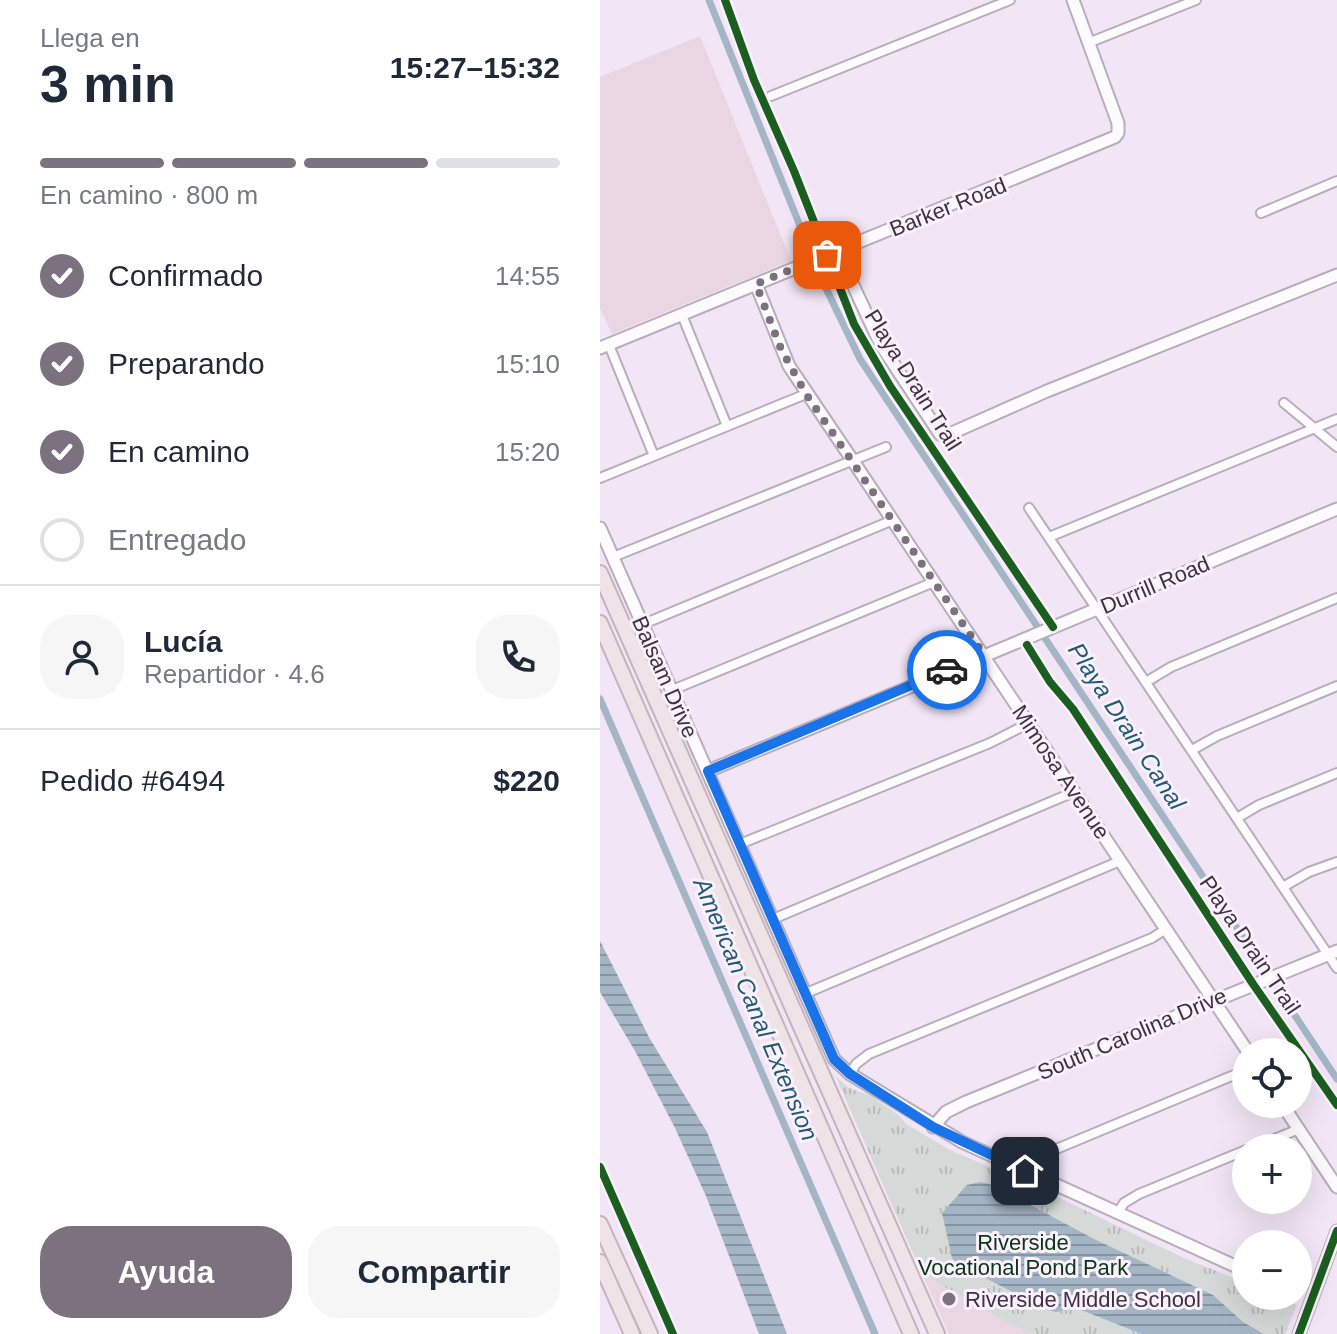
<!DOCTYPE html>
<html lang="es">
<head>
<meta charset="utf-8">
<style>
  :root { --surface:#fff; --page:#f6f6f7; --text:#1f2937; --muted:#747a83; --line:#e0e1e3; --accent:#7c717f }
  body { margin:0; font-family:Helvetica,sans-serif; background:var(--page); color:var(--text); height:100vh; display:flex; flex-direction:column; font-size:30px; white-space:nowrap }
  * { box-sizing:border-box; margin:0 }
  p { font-size:26px; color:var(--muted) }
  .icon { flex:none; width:44px; height:44px; fill:none; stroke:currentColor; stroke-width:2; stroke-linecap:round; stroke-linejoin:round }
  .map { position:relative; flex:1; overflow:hidden }
  .sheet { display:flex; flex-direction:column; background:var(--surface); width:600px }
  .sheet>* { flex:none }
  .controls { position:absolute; left:632px; top:1038px; display:grid; gap:16px }
  .controls a { display:grid; place-items:center; width:80px; height:80px; border-radius:50%; background:var(--surface); box-shadow:0 8px 32px #0002; font-size:40px }
  .pin { position:absolute; display:grid; place-items:center; width:68px; height:68px; color:#fff; margin:-34px; border-radius:16px; box-shadow:0 4px 12px #0006 }
  .courier { position:absolute; display:grid; place-items:center; width:80px; height:80px; margin:-40px; border:6px solid #1a73e8; border-radius:50%; background:#fff; color:#222; box-shadow:0 2px 10px #0007 }
  .headline em { font-style:normal; font-weight:800 }
  .headline div { display:flex; flex-direction:column-reverse }
  .headline { display:flex; align-items:center; justify-content:space-between; height:136px; padding:0 40px }
  h1 { font-size:52px; font-weight:800; line-height:60px }
  .bar { display:grid; grid-template-columns:repeat(4,1fr); gap:12px 8px; align-content:center; height:96px; padding:0 40px }
  .bar i { height:10px; border-radius:6px; background:var(--line) }
  .bar .current { background:var(--accent) }
  .bar p { grid-column:span 4 }
  .line { display:flex; align-items:center; gap:20px; padding:0 40px; border-top:2px solid var(--line) }
  .line div { flex:1 }
  .round { display:grid; place-items:center; flex:none; width:84px; height:84px; border-radius:32px; background:var(--page) }
  ol { padding:0 40px; list-style:none }
  li { display:flex; align-items:center; gap:24px; height:88px }
  li p { margin-inline-start:auto }
  li .icon { padding:8px; border-radius:50%; background:var(--accent); color:#fff; stroke-width:4 }
  li:last-child { color:var(--muted) }
  li i { width:44px; height:44px; border:4px solid var(--line); border-radius:50% }
  .button { display:flex; gap:16px; margin-top:auto; padding:16px 40px }
  .button a { flex:1; height:92px; border-radius:32px; background:var(--accent); color:#fff; font-size:32px; font-weight:800; line-height:92px; text-align:center }
  .button a+a { background:var(--page); color:var(--text) }
  main { display:flex; flex:1; min-height:0 }
  .map>svg:first-child { display:block }
</style>
</head>
<body>
<main>
<section class="sheet">
<div class="headline"><div><h1>3 min</h1><p>Llega en</p></div><em>15:27–15:32</em></div>
<div class="bar"><i class="current"></i><i class="current"></i><i class="current"></i><i></i><p>En camino · 800 m</p></div>
<ol>
<li><svg class="icon" aria-label="check" viewBox="0 0 24 24"><path d="M5 12l5 5 9-10"/></svg>Confirmado<p>14:55</p></li>
<li><svg class="icon" aria-label="check" viewBox="0 0 24 24"><path d="M5 12l5 5 9-10"/></svg>Preparando<p>15:10</p></li>
<li><svg class="icon" aria-label="check" viewBox="0 0 24 24"><path d="M5 12l5 5 9-10"/></svg>En camino<p>15:20</p></li>
<li><i></i>Entregado</li>
</ol>
<div class="line" style="height:144px"><a class="round"><svg class="icon" aria-label="person" viewBox="0 0 24 24"><circle cx="12" cy="8" r="4"/><path d="M4 21q1-7 8-7t8 7"/></svg></a><div><b>Lucía</b><p>Repartidor · 4.6</p></div><a class="round"><svg class="icon" aria-label="phone" viewBox="0 0 24 24"><path d="M5 4h4l2 5-3 2q2 4 5 5l2-3 5 2v4C11 20 4 13 5 4z"/></svg></a></div>
<div class="line" style="height:104px"><div>Pedido #6494</div><b>$220</b></div>
<div class="button"><a>Ayuda</a><a>Compartir</a></div>
</section>
<div class="map">
<svg width="737" height="1334" viewBox="0 0 737 1334">
  <defs>
    <pattern id="park-tufts" width="24" height="20" patternUnits="userSpaceOnUse" patternTransform="scale(2)"><rect width="24" height="20" fill="#d5dad8"/><path d="M3 7l-1-3M5 7V3M7 7l1-3M15 17l-1-3M17 17v-4M19 17l1-3" fill="none" stroke="#b8bcba"/></pattern>
    <pattern id="water-rules" width="6" height="5" patternUnits="userSpaceOnUse" patternTransform="scale(2)"><rect width="6" height="5" fill="#a4b5c5"/><path d="M0 2.5h6" fill="none" stroke="#8794a1"/></pattern>
  </defs>
  <rect width="100%" height="100%" fill="#f2e5f6"/>
  <!-- education -->
  <path fill="#ead6e2" d="M100,36L191,261L12,334L0,308V77Z
    M322,1274L410,1324L434,1334H349Z"/>
  <!-- park -->
  <path fill="url(#park-tufts)" d="M236,1077L249,1088L271,1096L300,1116L306,1124L350,1150L451,1194L584,1258L634,1278L646,1287V1296H676L697,1305L685,1334H434L410,1324L322,1274Z"/>
  <!-- water -->
  <path fill="url(#water-rules)" d="M0,941L50,1039L107,1132L187,1334H159L106,1196L75,1128L35,1051L0,992Z
    M380,1182L393,1185L494,1239L613,1295L643,1322L664,1334H542L476,1308L456,1312L448,1310L358,1264L352,1258L342,1213L367,1185Z"/>
  <g fill="none" stroke-linecap="round" stroke-linejoin="round">
    <!-- canal -->
    <path stroke="#a4b5c5" stroke-width="7" d="M109,0L221,278L260,359L737,1079
      M0,699L275,1334"/>
    <!-- street casing -->
    <g stroke="#b8aebb" stroke-width="12">
      <path id="street" d="M488,43L596,0
        M171,96L410,0
        M661,213L737,181
        M82,315L127,426
        M9,345L54,456
        M684,403L737,447
        M0,478L206,394
        M429,508L737,968
        M449,537L737,419
        M13,557L286,447
        M41,625L293,520
        M546,682L571,667L737,598
        M70,691L334,582
        M592,750L617,736L737,686
        M637,818L659,805L737,773
        M140,844L390,743L429,723
        M683,887L709,872L737,862
        M173,919L474,792
        M204,994L520,861
        M250,1074L256,1064L269,1054L552,938L566,929
        M652,1148L699,1129
        M425,1171L437,1157L646,1070
        M517,1214L524,1203L539,1194L646,1150"/>
    </g>
    <!-- secondary casing -->
    <g stroke="#b8aebb" stroke-width="15">
      <path id="secondary" d="M237,251L281,345L340,434L345,436L447,391L737,275
        M156,284L189,366L253,461L648,1052
        M0,348L515,137L518,133V123L473,0
        M0,528L234,1059L250,1074L362,1142L646,1271
        M108,771L737,509
        M682,1104L737,1187
        M333,1127L346,1112L366,1102L737,951
        M699,1334L737,1231"/>
    </g>
    <!-- highway casing -->
    <g stroke="#c6b4bd" stroke-width="18">
      <path id="highway" d="M0,573L337,1334
        M0,623L311,1334
        M0,1224L50,1334
        M0,1262L32,1334"/>
    </g>
    <!-- street -->
    <use href="#street" stroke="#fdfbfe" stroke-width="8"/>
    <!-- secondary -->
    <use href="#secondary" stroke="#fdfbfe" stroke-width="11"/>
    <!-- highway -->
    <use href="#highway" stroke="#f0e3e7" stroke-width="14"/>
    <!-- cycleway casing -->
    <g stroke="#faf1fd" stroke-width="13">
      <path id="cycleway" d="M125,0L154,80L194,171L254,324L290,386L453,627
        M427,645L450,682L473,709L653,984L737,1105
        M0,1167L73,1334
        M699,1334L737,1231"/>
    </g>
    <!-- cycleway -->
    <use href="#cycleway" stroke="#1b5e20" stroke-width="8"/>
  </g>
  <g fill="none" stroke-linecap="round" stroke-linejoin="round">
    <!-- done -->
    <path stroke="#7c717f" stroke-width="8" stroke-dasharray="0 14.4" d="M227,255L156,284L181,349L206,394L384,655L347,670"/>
    <!-- route -->
    <path stroke="#1a73e8" stroke-width="10" d="M347,670L108,771L234,1059L250,1074L333,1127L425,1171"/>
  </g>
  <!-- markers -->
  <circle fill="#7c717f" stroke="#faf1fd" stroke-width="3" cx="349" cy="1299" r="8"/>
  <g text-anchor="middle" dominant-baseline="central" stroke-width="6" stroke-linejoin="round" paint-order="stroke">
    <!-- street labels -->
    <g font-size="22" fill="#3c333f" stroke="#faf1fd">
      <text transform="translate(348 207) rotate(-22)">Barker Road</text>
      <text transform="translate(313 380) rotate(58)">Playa Drain Trail</text>
      <text transform="translate(555 585) rotate(-23)">Durrill Road</text>
      <text transform="translate(65 677) rotate(66)">Balsam Drive</text>
      <text transform="translate(461 772) rotate(56)">Mimosa Avenue</text>
      <text transform="translate(650 945) rotate(56)">Playa Drain Trail</text>
      <text transform="translate(532 1034) rotate(-23)">South Carolina Drive</text>
    </g>
    <!-- park labels -->
    <g font-size="22" fill="#0d3516" stroke="#faf1fd">
      <text x="423" y="1242">Riverside<tspan x="423" dy="25">Vocational Pond Park</tspan></text>
    </g>
    <!-- poi labels -->
    <g font-size="22" fill="#3c333f" stroke="#faf1fd" text-anchor="start">
      <text x="365" y="1299">Riverside Middle School</text>
    </g>
    <!-- water labels -->
    <g font-size="24" font-style="italic" fill="#225a73" stroke="#faf1fd">
      <text transform="translate(527 726) rotate(57)">Playa Drain Canal</text>
      <text transform="translate(156 1009) rotate(67)">American Canal Extension</text>
    </g>
  </g>
</svg>
<div class="controls">
<a><svg class="icon" aria-label="locate" viewBox="0 0 24 24"><circle cx="12" cy="12" r="6"/><path d="M12 2v4M12 18v4M2 12h4M18 12h4"/></svg></a>
<a>+</a>
<a>−</a>
</div>
<div class="pin" style="left:227px;top:255px;background:#ea580c"><svg class="icon" aria-label="bag" viewBox="0 0 24 24"><path d="M5 8h14l-1 12H6zM9 8a3 3 0 0 1 6 0"/></svg></div>
<div class="pin" style="left:425px;top:1171px;background:#1f2937"><svg class="icon" aria-label="home" viewBox="0 0 24 24"><path d="M3 11l9-7 9 7M6 9v11h12V9"/></svg></div>
<div class="courier" style="left:347px;top:670px"><svg class="icon" aria-label="car" viewBox="0 0 24 24"><path d="M5 17H2v-5l4-1 3-4h7l3 4 3 1v5h-3M9 17h6M6 11h13"/><circle cx="7" cy="17" r="2"/><circle cx="17" cy="17" r="2"/></svg></div>
</div>
</main>
</body>
</html>
